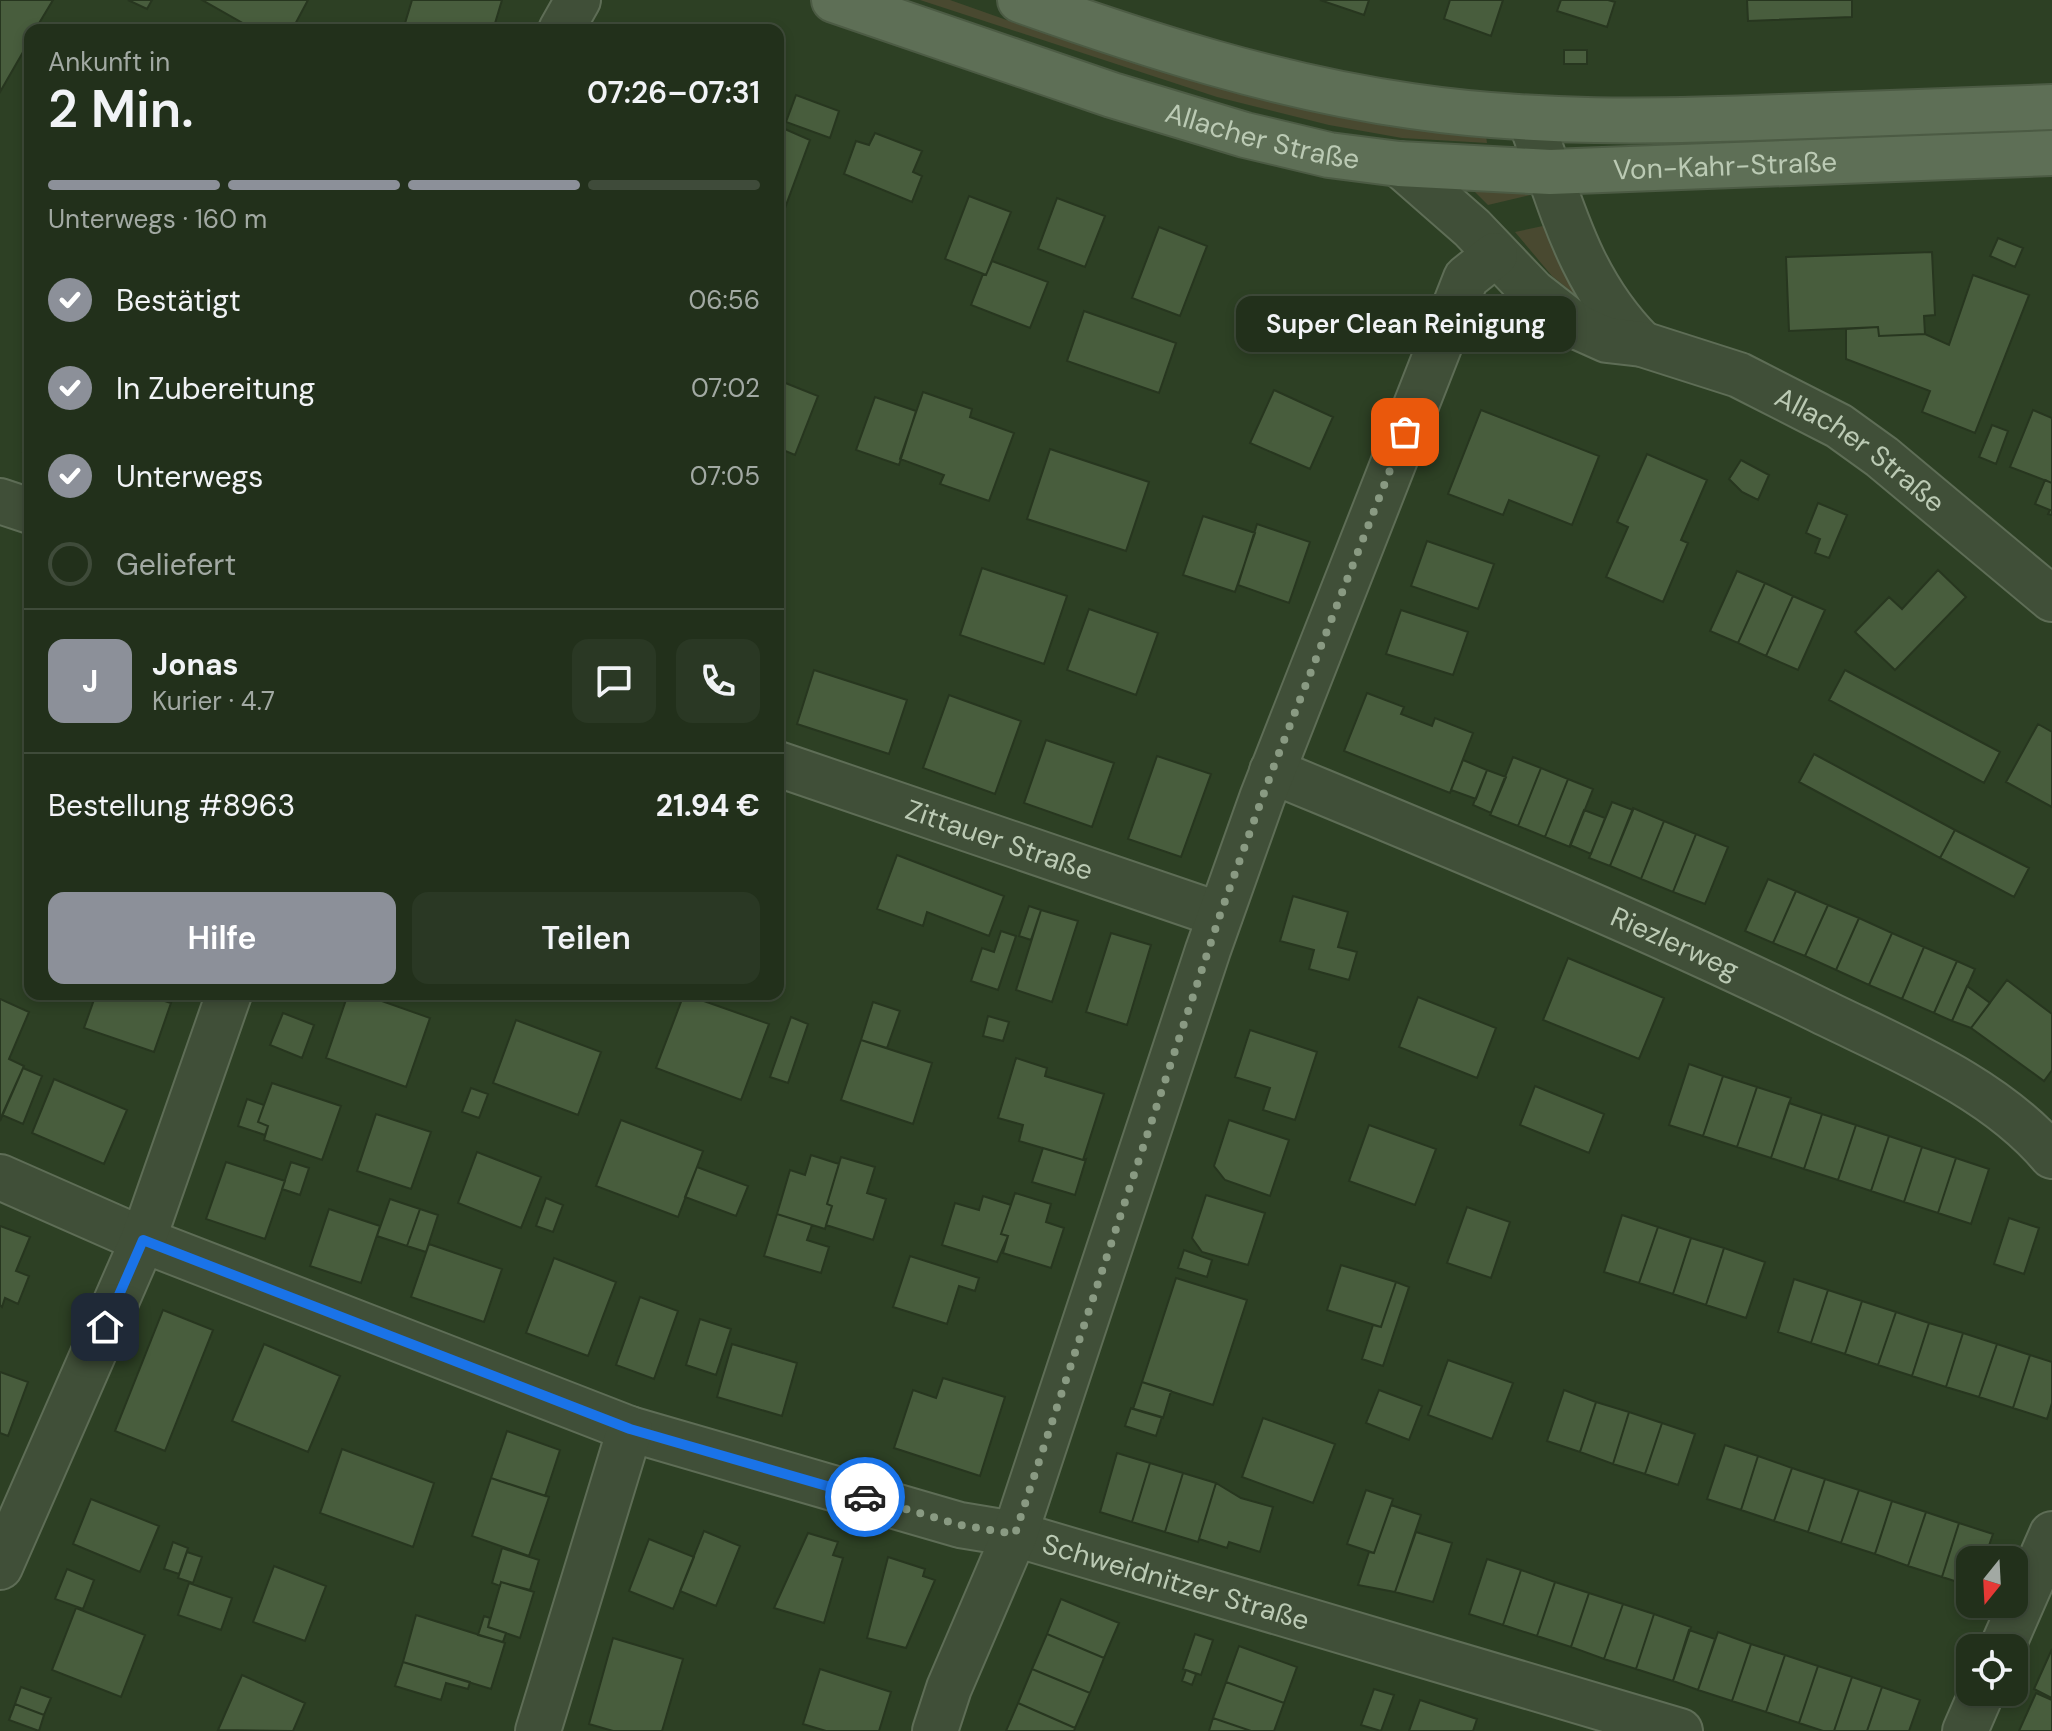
<!DOCTYPE html>
<html lang="de">
<head>
<meta charset="utf-8">
<style>
  :root { --surface:#22301b; --page:#2a3824; --text:#f1f3f6; --muted:#a2a9a3; --line:#3f4b3a; --accent:#8c9099 }
  body { margin:0; font-family:"DM Sans",sans-serif; background:var(--page); color:var(--text); height:100vh; display:flex; flex-direction:column; font-size:30px; white-space:nowrap }
  * { box-sizing:border-box; margin:0 }
  p { font-size:26px; color:var(--muted) }
  .icon { flex:none; width:44px; height:44px; fill:none; stroke:currentColor; stroke-width:2; stroke-linecap:round; stroke-linejoin:round }
  .map { position:relative; flex:1; overflow:hidden }
  .sheet { position:absolute; left:24px; top:24px; width:760px; height:976px; display:flex; flex-direction:column; background:var(--surface); border-radius:16px; box-shadow:0 4px 12px #0003,0 0 0 2px var(--line) }
  .sheet>* { flex:none }
  .needle { width:52px; rotate:198deg }
  .fabs { position:absolute; left:1956px; top:1546px; display:grid; gap:16px }
  .fabs a { display:grid; place-items:center; width:72px; height:72px; border-radius:16px; background:var(--surface); box-shadow:0 4px 12px #0003,0 0 0 2px var(--line); font-size:40px }
  .pin { position:absolute; display:grid; place-items:center; width:68px; height:68px; color:#fff; margin:-34px; border-radius:16px; box-shadow:0 4px 12px #0006 }
  .courier { position:absolute; display:grid; place-items:center; width:80px; height:80px; margin:-40px; border:6px solid #1a73e8; border-radius:50%; background:#fff; color:#222; box-shadow:0 2px 10px #0007 }
  .bubble { position:absolute; height:56px; border-radius:16px; background:var(--surface); box-shadow:0 4px 12px #0003,0 0 0 2px var(--line); font-size:26px; font-weight:600; line-height:56px; text-align:center }
  .headline em { font-style:normal; font-weight:600 }
  .headline div { display:flex; flex-direction:column-reverse }
  .headline { display:flex; align-items:center; justify-content:space-between; height:136px; padding:0 24px }
  h1 { font-size:52px; font-weight:600; line-height:60px }
  .bar { display:grid; grid-template-columns:repeat(4,1fr); gap:12px 8px; align-content:center; height:96px; padding:0 24px }
  .bar i { height:10px; border-radius:6px; background:var(--line) }
  .bar .on { background:var(--accent) }
  .bar p { grid-column:span 4 }
  .line { display:flex; align-items:center; gap:20px; padding:0 24px; border-top:2px solid var(--line) }
  .line div { flex:1 }
  .round { display:grid; place-items:center; flex:none; width:84px; height:84px; border-radius:16px; background:var(--page) }
  ol { padding:0 24px; list-style:none }
  li { display:flex; align-items:center; gap:24px; height:88px }
  li p { margin-inline-start:auto }
  li .icon { padding:8px; border-radius:50%; background:var(--accent); color:#fff; stroke-width:4 }
  li:last-child { color:var(--muted) }
  li i { width:44px; height:44px; border:4px solid var(--line); border-radius:50% }
  .action { display:flex; gap:16px; margin-top:auto; padding:16px 24px }
  .action a { flex:1; height:92px; border-radius:16px; background:var(--accent); color:#fff; font-size:32px; font-weight:600; line-height:92px; text-align:center }
  .action a+a { background:var(--page); color:var(--text) }
  .map>svg:first-child { display:block }
</style>
</head>
<body>
<div class="map">
<svg width="2052" height="1731" viewBox="0 0 2052 1731">
  <rect width="100%" height="100%" fill="#2d4024"/>
  <!-- green -->
  <path fill="#494930" d="M920,0H950L1029,28L1078,27L1486,136L1487,143L1402,138L1329,125L1217,97Z
    M1472,189L1543,192L1488,205Z
    M1557,223L1587,304L1552,276L1515,232Z"/>
  <!-- building -->
  <path fill="#485d3d" stroke="#27361f" stroke-width="2" d="M0,0H53L35,30H30V40L0,92Z
    M128,0H152L147,9Z
    M202,0H308L292,30H255Z
    M412,0H502L493,30H403Z
    M1320,0H1369L1364,15Z
    M1450,0H1503L1491,36L1444,19Z
    M1561,0H1608L1615,2L1607,27L1557,11Z
    M1747,0H1852V17L1748,21Z
    M1564,50H1587V64H1564Z
    M796,95L839,111L830,138L786,122Z
    M778,126L810,140L782,216L778,214Z
    M875,133L922,151L913,172L922,176L912,202L844,174L856,141L869,145Z
    M969,196L1011,212L986,275L945,259Z
    M1057,198L1105,216L1085,267L1038,249Z
    M1159,227L1207,246L1180,316L1132,298Z
    M1998,238L2023,248L2015,267L1990,256Z
    M1932,252L1935,315L1924,316L1925,334L1879,336L1878,327L1789,331L1786,257Z
    M992,261L1048,282L1030,328L971,305L983,274L986,275Z
    M1973,275L2029,295L1975,433L1922,412L1930,391L1846,359V329L1878,327L1879,336L1925,334L1949,345Z
    M1084,311L1176,343L1159,393L1067,361Z
    M778,380L818,396L795,455L778,448Z
    M1274,390L1333,417L1310,469L1250,443Z
    M923,392L972,409L970,417L1014,433L989,501L940,484L944,475L900,459Z
    M875,397L916,411L899,465L856,450Z
    M1481,410L1599,456L1572,525L1509,500L1503,515L1448,494Z
    M2033,410L2052,418V483L2010,467Z
    M1992,425L2008,431L1996,464L1979,457Z
    M30,431V455L23,452Z
    M1050,449L1149,482L1126,551L1027,519Z
    M1647,454L1707,480L1681,540L1688,543L1663,602L1606,577L1628,527L1617,522Z
    M1741,460L1769,475L1758,500L1742,492L1729,479Z
    M2045,480L2052,483V515L2048,514L2050,510L2035,504Z
    M1818,503L1847,515L1829,558L1815,553L1820,539L1806,533Z
    M1203,516L1255,533L1235,592L1183,575Z
    M1257,524L1310,542L1289,603L1238,585Z
    M1427,541L1494,564L1478,609L1411,586Z
    M982,568L1067,596L1044,664L960,635Z
    M1938,570L1966,597L1895,670L1855,632L1889,597L1902,609Z
    M1737,571L1765,583L1738,643L1710,631Z
    M1765,583L1793,596L1766,656L1738,643Z
    M1793,596L1825,610L1798,670L1766,656Z
    M1089,609L1158,633L1136,695L1067,670Z
    M1401,610L1468,632L1453,675L1386,654Z
    M814,670L907,700L889,754L797,724Z
    M1845,670L2000,752L1984,783L1829,700Z
    M1367,693L1404,707L1401,714L1432,726L1435,718L1473,733L1450,793L1344,751Z
    M949,695L1021,721L995,794L923,768Z
    M2038,724L2052,732V807L2006,782Z
    M1046,740L1114,763L1092,827L1024,803Z
    M1814,754L1955,830L1940,858L1799,782Z
    M1157,756L1211,774L1181,857L1128,839Z
    M1513,757L1541,768L1518,826L1490,815Z
    M1463,760L1487,770L1476,799L1451,790Z
    M1541,768L1568,779L1545,837L1518,826Z
    M1487,770L1506,777L1491,813L1473,805Z
    M1568,779L1593,789L1570,847L1545,837Z
    M1612,802L1633,810L1610,866L1589,858Z
    M1633,808L1664,821L1641,879L1610,866Z
    M1584,810L1605,818L1591,854L1570,845Z
    M1664,821L1696,834L1673,892L1641,879Z
    M1955,830L2029,868L2014,897L1940,858Z
    M1696,834L1728,847L1705,904L1673,892Z
    M897,855L1004,896L989,936L927,912L923,926L877,909Z
    M1768,879L1796,891L1773,943L1745,931Z
    M1796,891L1828,905L1805,956L1773,943Z
    M1293,896L1348,912L1338,947L1357,952L1349,980L1309,969L1314,950L1280,941Z
    M1828,905L1859,918L1836,970L1805,956Z
    M1029,906L1041,910L1031,940L1019,936Z
    M1041,910L1078,921L1052,1002L1016,990Z
    M1859,918L1892,933L1869,985L1836,970Z
    M1001,931L1016,936L998,990L971,981L982,948L994,952Z
    M1111,933L1151,945L1127,1025L1086,1012Z
    M1892,933L1924,947L1902,999L1869,985Z
    M1924,947L1957,961L1934,1013L1902,999Z
    M1568,958L1664,998L1639,1059L1543,1020Z
    M1957,961L1975,969L1952,1021L1934,1013Z
    M2007,980L2052,1014V1070L2044,1081L1971,1028Z
    M1967,986L1990,1003L1971,1028L1952,1021Z
    M96,994H143L171,1003L154,1052L84,1028Z
    M348,994H362L430,1018L406,1087L326,1058Z
    M684,994L769,1024L741,1100L656,1068Z
    M1418,997L1496,1028L1477,1078L1399,1047Z
    M0,999L29,1012L9,1059L24,1066L0,1121Z
    M873,1002L900,1011L887,1048L861,1040Z
    M283,1013L314,1025L302,1058L270,1045Z
    M988,1016L1009,1022L1003,1041L983,1036Z
    M791,1017L808,1024L788,1083L770,1077Z
    M516,1020L601,1052L578,1115L493,1083Z
    M1250,1030L1317,1052L1295,1120L1263,1110L1270,1088L1235,1077Z
    M861,1040L932,1063L913,1124L841,1100Z
    M1016,1058L1047,1068L1045,1076L1104,1094L1083,1160L1019,1141L1023,1125L998,1118Z
    M1689,1064L1723,1076L1703,1136L1669,1125Z
    M23,1068L42,1076L23,1124L2,1115Z
    M1723,1076L1757,1087L1737,1147L1703,1136Z
    M54,1079L127,1110L104,1164L32,1133Z
    M272,1083L341,1106L322,1160L264,1140L268,1126L258,1122Z
    M1535,1086L1604,1114L1589,1153L1520,1125Z
    M1757,1087L1791,1098L1771,1158L1737,1147Z
    M471,1088L488,1094L479,1118L462,1112Z
    M247,1099L264,1105L258,1122L268,1126L265,1135L238,1126Z
    M1789,1103L1822,1114L1804,1169L1771,1158Z
    M376,1114L431,1132L411,1189L357,1171Z
    M1822,1114L1856,1125L1838,1180L1804,1169Z
    M621,1120L703,1151L678,1217L596,1186Z
    M1229,1120L1289,1140L1270,1196L1225,1180L1214,1166Z
    M1369,1125L1436,1149L1415,1205L1349,1181Z
    M1856,1125L1889,1136L1871,1191L1838,1180Z
    M1889,1136L1922,1147L1904,1202L1871,1191Z
    M1922,1147L1956,1158L1938,1213L1904,1202Z
    M1043,1148L1083,1160L1086,1159L1075,1195L1032,1182Z
    M477,1152L541,1177L521,1228L458,1203Z
    M811,1155L839,1164L827,1204L832,1206L825,1229L777,1214L790,1170L805,1175Z
    M841,1157L875,1167L867,1193L886,1199L873,1240L826,1225L832,1206L827,1204Z
    M1956,1158L1989,1169L1971,1224L1938,1213Z
    M226,1162L285,1181L265,1239L206,1219Z
    M291,1162L309,1168L300,1195L282,1189Z
    M697,1167L748,1186L736,1216L685,1197Z
    M1015,1193L1051,1204L1046,1222L1064,1228L1051,1268L1003,1253L1008,1236L1001,1234Z
    M1206,1195L1265,1213L1248,1265L1202,1252L1192,1238Z
    M983,1196L1011,1205L1001,1234L1008,1236L997,1262L942,1245L955,1203L979,1210Z
    M546,1198L563,1205L553,1232L536,1226Z
    M390,1199L420,1209L407,1246L377,1236Z
    M1467,1207L1510,1222L1491,1278L1447,1263Z
    M329,1209L380,1226L361,1283L310,1266Z
    M420,1209L438,1215L426,1252L407,1246Z
    M777,1214L812,1225L807,1240L829,1247L821,1273L764,1256Z
    M1622,1215L1658,1227L1639,1283L1604,1272Z
    M2009,1218L2039,1228L2024,1274L1994,1264Z
    M0,1226L30,1237L16,1271L29,1276L18,1304L5,1298L2,1307L0,1305Z
    M1658,1227L1691,1238L1673,1294L1639,1283Z
    M1691,1238L1724,1248L1706,1305L1673,1294Z
    M429,1244L502,1269L484,1322L411,1297Z
    M1724,1248L1765,1262L1746,1318L1706,1305Z
    M1184,1250L1212,1260L1207,1277L1178,1268Z
    M910,1256L979,1278L975,1291L959,1286L947,1324L893,1307Z
    M554,1258L616,1282L588,1356L526,1333Z
    M1341,1265L1396,1282L1381,1327L1327,1310Z
    M1176,1278L1247,1300L1213,1405L1142,1382Z
    M1794,1279L1828,1290L1811,1343L1778,1332Z
    M1396,1282L1409,1287L1383,1366L1362,1359L1373,1325L1381,1327Z
    M1828,1290L1862,1301L1845,1354L1811,1343Z
    M640,1297L678,1311L654,1379L616,1365Z
    M1862,1301L1896,1312L1878,1365L1845,1354Z
    M163,1310L213,1330L165,1451L115,1431Z
    M1896,1312L1929,1323L1912,1376L1878,1365Z
    M700,1319L731,1329L716,1375L686,1365Z
    M1929,1323L1963,1333L1946,1387L1912,1376Z
    M1963,1333L1997,1344L1979,1397L1946,1387Z
    M264,1344L340,1376L308,1452L232,1421Z
    M732,1344L797,1363L782,1416L717,1397Z
    M1997,1344L2030,1355L2013,1408L1979,1397Z
    M2030,1355L2052,1362V1403L2047,1419L2013,1408Z
    M1448,1360L1513,1383L1492,1439L1428,1415Z
    M0,1372L28,1382L8,1436L0,1433Z
    M943,1378L1005,1397L980,1476L894,1448L913,1390L936,1398Z
    M1142,1382L1171,1391L1163,1418L1133,1409Z
    M1379,1390L1422,1406L1409,1440L1366,1423Z
    M1564,1390L1596,1402L1580,1452L1547,1441Z
    M1596,1402L1629,1412L1613,1464L1580,1452Z
    M1131,1408L1162,1417L1156,1436L1125,1426Z
    M1629,1412L1662,1423L1645,1474L1613,1464Z
    M1263,1418L1335,1444L1313,1503L1242,1477Z
    M1662,1423L1695,1434L1678,1485L1645,1474Z
    M507,1431L560,1450L545,1496L491,1478Z
    M1725,1445L1758,1456L1741,1510L1707,1499Z
    M342,1449L434,1483L413,1547L320,1513Z
    M1117,1453L1150,1463L1132,1522L1100,1512Z
    M1758,1456L1792,1468L1774,1521L1741,1510Z
    M1150,1463L1183,1473L1165,1532L1132,1522Z
    M1792,1468L1825,1479L1808,1532L1774,1521Z
    M1183,1473L1216,1483L1198,1542L1165,1532Z
    M491,1478L549,1497L529,1556L472,1536Z
    M1825,1479L1859,1490L1841,1543L1808,1532Z
    M1216,1483L1241,1498L1273,1507L1260,1552L1229,1542L1227,1548L1199,1539Z
    M1366,1490L1393,1499L1374,1553L1347,1544Z
    M1859,1490L1892,1501L1875,1554L1841,1543Z
    M91,1499L159,1526L140,1572L73,1544Z
    M1892,1501L1926,1512L1908,1566L1875,1554Z
    M1391,1505L1421,1515L1395,1592L1358,1585L1369,1552L1374,1553Z
    M1926,1512L1959,1523L1942,1577L1908,1566Z
    M1959,1523L1993,1534L1984,1560H1970V1586L1942,1577Z
    M704,1531L740,1546L716,1606L680,1591Z
    M1416,1532L1452,1543L1433,1602L1395,1592Z
    M808,1533L838,1542L833,1555L843,1558L824,1623L774,1608Z
    M649,1539L694,1557L673,1609L629,1591Z
    M173,1542L188,1548L179,1574L164,1569Z
    M502,1548L539,1560L530,1590L501,1582L500,1586L492,1583Z
    M187,1552L202,1557L193,1583L178,1578Z
    M888,1557L925,1569L923,1576L935,1580L906,1648L867,1638Z
    M1487,1559L1521,1570L1503,1625L1469,1614Z
    M274,1566L326,1586L305,1641L253,1622Z
    M67,1569L94,1580L83,1609L55,1599Z
    M1521,1570L1555,1582L1537,1636L1503,1625Z
    M501,1582L534,1592L520,1638L488,1627Z
    M1555,1582L1589,1593L1571,1647L1537,1636Z
    M189,1583L232,1598L221,1630L178,1615Z
    M1589,1593L1623,1604L1604,1659L1571,1647Z
    M1061,1599L1119,1623L1104,1658L1047,1634Z
    M1623,1604L1654,1614L1636,1669L1604,1659Z
    M76,1608L145,1635L121,1697L52,1670Z
    M1654,1614L1691,1627L1673,1681L1636,1669Z
    M416,1615L505,1643L491,1689L403,1662Z
    M484,1616L490,1618L488,1627L506,1633L503,1642L478,1635Z
    M1689,1630L1715,1639L1698,1690L1673,1681Z
    M1718,1632L1751,1644L1732,1701L1698,1690Z
    M1047,1634L1104,1658L1090,1693L1032,1669Z
    M1195,1634L1213,1640L1201,1675L1183,1669Z
    M613,1638L683,1659L662,1731H613L589,1724Z
    M1751,1644L1785,1655L1766,1712L1732,1701Z
    M1239,1646L1297,1667L1284,1703L1226,1682Z
    M2052,1649V1698L2034,1689Z
    M1785,1655L1818,1666L1799,1723L1766,1712Z
    M403,1662L470,1682L468,1689L446,1683L441,1700L395,1686Z
    M1818,1666L1852,1677L1834,1731H1823L1799,1723Z
    M820,1669L891,1692L879,1731H826L803,1724Z
    M1032,1669L1090,1693L1075,1728L1018,1703Z
    M1186,1670L1196,1674L1192,1685L1182,1681Z
    M242,1675L305,1703L293,1731L218,1730Z
    M1852,1677L1882,1687L1867,1731H1834Z
    M1226,1682L1284,1703L1274,1731H1251L1213,1718Z
    M21,1687L51,1698L44,1715L15,1704Z
    M1882,1687L1920,1700L1909,1731H1867Z
    M1374,1689L1394,1695L1381,1731L1361,1725Z
    M2036,1693L2052,1700V1731H2019Z
    M1420,1700L1477,1719L1473,1731H1409Z
    M1018,1703L1075,1728L1074,1731H1006Z
    M15,1704L44,1715L39,1731L9,1720Z
    M1213,1718L1251,1731H1209Z"/>
  <g fill="none" stroke-linecap="round" stroke-linejoin="round">
    <!-- minor casing -->
    <g stroke="#5e6d56" stroke-width="48">
      <g id="minor">
        <path d="M561,30L578,0"/>
        <path d="M1530,119C1561,202 1577,279 1642,344"/>
        <path id="s1" d="M1399,164L1472,228L1533,292L1578,327L1607,340L1642,344L1739,375L1839,426L1882,457L2052,599"/>
        <path d="M0,501L30,511"/>
        <path id="s2" d="M778,764L1220,915"/>
        <path id="s3" d="M1272,771C1455,847 1639,922 1817,1009C1898,1049 1993,1086 2052,1156"/>
        <path id="s4" d="M0,1177L143,1240L630,1429L960,1525L1015,1534L1680,1731"/>
        <path d="M0,1567L143,1240L229,994"/>
        <path d="M2002,1648L2052,1534"/>
        <path d="M538,1731L630,1429"/>
        <path d="M935,1731L949,1688L1015,1534L1208,950L1262,798L1466,278L1495,255"/>
        <path d="M1965,1731L1982,1692"/>
      </g>
    </g>
    <!-- major casing -->
    <g stroke="#4c5b44" stroke-width="48">
      <g id="major">
        <path id="s5" d="M834,0L1112,95L1245,135L1329,155L1399,164L1550,172L2052,153"/>
        <path d="M1020,0C1147,45 1277,87 1411,106C1533,124 1656,122 1780,117C1870,114 1961,111 2052,107"/>
      </g>
    </g>
    <!-- minor -->
    <use href="#minor" stroke="#404f38" stroke-width="44"/>
    <!-- major -->
    <use href="#major" stroke="#5e6f56" stroke-width="44"/>
  </g>
  <g fill="none" stroke-linecap="round" stroke-linejoin="round">
    <!-- done -->
    <path stroke="#899a82" stroke-width="8" stroke-dasharray="0 14.4" d="M865,1497L960,1525L1015,1534L1220,915L1272,771L1405,432"/>
    <!-- route -->
    <path stroke="#1a73e8" stroke-width="10" d="M105,1327L143,1240L630,1429L865,1497"/>
  </g>
  <g text-anchor="middle" dominant-baseline="central" stroke-width="8" stroke-linejoin="round" paint-order="stroke">
    <!-- street labels -->
    <g font-size="28" fill="#bbcab4" stroke="#25341d">
      <text stroke="none"><textPath href="#s5" startOffset="450">Allacher Straße</textPath></text>
      <text stroke="none"><textPath href="#s5" startOffset="916">Von-Kahr-Straße</textPath></text>
      <text stroke="none"><textPath href="#s1" startOffset="554">Allacher Straße</textPath></text>
      <text stroke="none"><textPath href="#s2" startOffset="234">Zittauer Straße</textPath></text>
      <text stroke="none"><textPath href="#s3" startOffset="438">Riezlerweg</textPath></text>
      <text stroke="none"><textPath href="#s4" startOffset="1246">Schweidnitzer Straße</textPath></text>
    </g>
  </g>
</svg>
<div class="fabs">
<a><svg class="needle" viewBox="-14 -14 28 28"><path d="M0-13l5 13h-10z" fill="#e53935"/><path d="M0 13l5-13h-10z" fill="#a2a9a3"/></svg></a>
<a><svg class="icon" aria-label="locate" viewBox="0 0 24 24"><circle cx="12" cy="12" r="6"/><path d="M12 2v4M12 18v4M2 12h4M18 12h4"/></svg></a>
</div>
<div class="pin" style="left:1405px;top:432px;background:#ea580c"><svg class="icon" aria-label="bag" viewBox="0 0 24 24"><path d="M5 8h14l-1 12H6zM9 8a3 3 0 0 1 6 0"/></svg></div>
<div class="pin" style="left:105px;top:1327px;background:#1f2937"><svg class="icon" aria-label="home" viewBox="0 0 24 24"><path d="M3 11l9-7 9 7M6 9v11h12V9"/></svg></div>
<div class="courier" style="left:865px;top:1497px"><svg class="icon" aria-label="car" viewBox="0 0 24 24"><path d="M5 17H2v-5l4-1 3-4h7l3 4 3 1v5h-3M9 17h6M6 11h13"/><circle cx="7" cy="17" r="2"/><circle cx="17" cy="17" r="2"/></svg></div>
<div class="bubble" style="left:1236px;top:296px;width:340px">Super Clean Reinigung</div>
<section class="sheet">
<div class="headline"><div><h1>2 Min.</h1><p>Ankunft in</p></div><em>07:26–07:31</em></div>
<div class="bar"><i class="on"></i><i class="on"></i><i class="on"></i><i></i><p>Unterwegs · 160 m</p></div>
<ol>
<li><svg class="icon" aria-label="check" viewBox="0 0 24 24"><path d="M5 12l5 5 9-10"/></svg>Bestätigt<p>06:56</p></li>
<li><svg class="icon" aria-label="check" viewBox="0 0 24 24"><path d="M5 12l5 5 9-10"/></svg>In Zubereitung<p>07:02</p></li>
<li><svg class="icon" aria-label="check" viewBox="0 0 24 24"><path d="M5 12l5 5 9-10"/></svg>Unterwegs<p>07:05</p></li>
<li><i></i>Geliefert</li>
</ol>
<div class="line" style="height:144px"><b class="round" style="background:var(--accent);color:#fff">J</b><div><b>Jonas</b><p>Kurier · 4.7</p></div><a class="round"><svg class="icon" aria-label="chat" viewBox="0 0 24 24"><path d="M4 5h16v11H9l-5 4z"/></svg></a><a class="round"><svg class="icon" aria-label="phone" viewBox="0 0 24 24"><path d="M5 4h4l2 5-3 2q2 4 5 5l2-3 5 2v4C11 20 4 13 5 4z"/></svg></a></div>
<div class="line" style="height:104px"><div>Bestellung #8963</div><b>21.94 €</b></div>
<div class="action"><a>Hilfe</a><a>Teilen</a></div>
</section>
</div>
</body>
</html>
